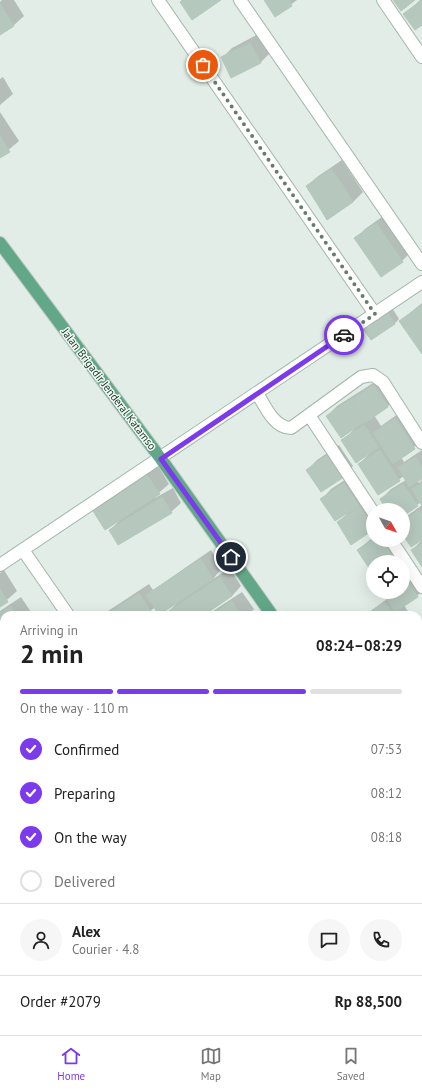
<!DOCTYPE html>
<html lang="en">
<head>
<meta charset="utf-8">
<style>
  :root { --surface:#fff; --page:#f6f6f6; --text:#222; --muted:#767676; --line:#e0e0e0; --accent:#7c3aed }
  body { margin:0; font-family:"PT Sans",sans-serif; background:var(--page); color:var(--text); height:100vh; display:flex; flex-direction:column; font-size:15px; white-space:nowrap }
  * { box-sizing:border-box; margin:0 }
  p { font-size:13px; color:var(--muted) }
  .icon { flex:none; width:22px; height:22px; fill:none; stroke:currentColor; stroke-width:2; stroke-linecap:round; stroke-linejoin:round }
  .map { position:relative; flex:1; overflow:hidden }
  .panel { position:absolute; left:0px; top:611px; width:422px; height:424px; display:flex; flex-direction:column; background:var(--surface); border-radius:12px 12px 0 0; box-shadow:0 4px 16px #0002 }
  .panel>* { flex:none }
  .needle { width:26px; rotate:130deg }
  .fabs { position:absolute; left:366px; top:503px; display:grid; gap:8px }
  .fabs a { display:grid; place-items:center; width:44px; height:44px; border-radius:50%; background:var(--surface); box-shadow:0 4px 16px #0002; font-size:20px }
  .pin { position:absolute; display:grid; place-items:center; width:34px; height:34px; color:#fff; margin:-17px; border:2px solid #fff; border-radius:50%; box-shadow:0 1px 4px #0007 }
  .courier { position:absolute; display:grid; place-items:center; width:40px; height:40px; margin:-20px; border:3px solid #7c3aed; border-radius:50%; background:#fff; color:#222; box-shadow:0 1px 5px #0007 }
  .overview em { font-style:normal; font-weight:800 }
  .overview div { display:flex; flex-direction:column-reverse }
  .overview { display:flex; align-items:center; justify-content:space-between; height:68px; padding:0 20px }
  h1 { font-size:26px; font-weight:800; line-height:30px }
  .bar { display:grid; grid-template-columns:repeat(4,1fr); gap:6px 4px; align-content:center; height:48px; padding:0 20px }
  .bar i { height:5px; border-radius:3px; background:var(--line) }
  .bar .on { background:var(--accent) }
  .bar p { grid-column:span 4 }
  .line { display:flex; align-items:center; gap:10px; padding:0 20px; border-top:1px solid var(--line) }
  .line div { flex:1 }
  .round { display:grid; place-items:center; flex:none; width:42px; height:42px; border-radius:21px; background:var(--page) }
  ol { padding:0 20px; list-style:none }
  li { display:flex; align-items:center; gap:12px; height:44px }
  li p { margin-inline-start:auto }
  li .icon { padding:4px; border-radius:50%; background:var(--accent); color:#fff; stroke-width:4 }
  li:last-child { color:var(--muted) }
  li i { width:22px; height:22px; border:2px solid var(--line); border-radius:50% }
  .tabs { display:flex; justify-content:space-around; align-items:center; height:56px; border-top:1px solid var(--line); background:var(--surface); font-size:11px; color:var(--muted) }
  .tabs a { display:grid; justify-items:center; gap:2px }
  .tabs .on { color:var(--accent) }
  .map>svg:first-child { display:block }
</style>
</head>
<body>
<div class="map">
<svg width="422" height="1035" viewBox="0 0 422 1035">
  <rect width="100%" height="100%" fill="#e1ede6"/>
  <!-- shadow -->
  <path fill="#0003" d="M2,0H14L24,16L14,25L0,34V2Z
    M265,0H297L276,16Z
    M420,0H422V24L405,14Z
    M260,33L270,53L260,63L222,58L232,48Z
    M3,77L13,94L0,105V79Z
    M0,112L19,141L0,157Z
    M342,160L363,192L353,202L328,218L307,186L317,177Z
    M386,214L412,251L402,261L356,238L365,229Z
    M422,303V352L400,321Z
    M391,306L399,319L394,324L363,326Z
    M384,376L398,397L388,406L374,415L381,426L405,409L422,441L401,457L404,462L422,450V478L417,481L419,483L422,480V504L421,502L403,515V510H388L381,499L391,489L406,480L404,476L378,494L359,464L370,453L343,441L354,429L327,416L337,406Z
    M339,445L353,466L343,476L307,470L317,460Z
    M158,466L169,484L154,497L155,498L173,488L181,503L171,512L110,530L119,521L95,511L104,501Z
    M354,474L368,495L360,503L370,498L373,510V529L338,522L347,514L322,499L331,489Z
    M422,505V539L403,533V519Z
    M373,537V540H398L402,562H373V573L358,550Z
    M422,540V566L412,550Z
    M211,550L222,568L213,579L230,568L241,586L232,596L202,615H168L167,613L177,603L155,607L146,615H102L149,584L153,590Z
    M414,565L422,592L404,605L410,615H365L387,599L383,592H403V572Z
    M4,570L17,591L0,606V573Z
    M242,592L254,609L248,615H207Z
    M21,597L33,615H4V641L0,639V611Z
    M4,699V769L0,762V742L2,739L0,740V701Z"/>
  <!-- building -->
  <path fill="#b6c8be" stroke="#b3c8bb" d="M182,0H221L192,20L180,2Z
    M264,0H289L292,6L275,17Z
    M393,0H415L401,11Z
    M422,0V25L415,30L403,14Z
    M0,4L14,26L0,35Z
    M250,43L261,63L231,78L221,57Z
    M0,136L10,152L0,158Z
    M331,169L344,187L318,205L306,186Z
    M344,187L353,202L327,220L318,205Z
    M376,223L403,262L381,277L354,238Z
    M422,305V354L399,321Z
    M386,310L395,324L371,340L361,326Z
    M374,385L388,407L365,423L350,400Z
    M349,400L364,422L341,438L326,416Z
    M395,418L415,449L393,464L373,433Z
    M364,425L379,447L356,463L341,440Z
    M380,450L400,481L378,495L358,464Z
    M329,454L344,477L321,492L306,470Z
    M416,457L422,468V479L409,487L398,467Z
    M147,475L160,494L105,530L93,511Z
    M344,483L359,506L335,521L320,499Z
    M422,483V506L412,489Z
    M403,484L418,506L403,516V510H387L380,499Z
    M162,497L172,513L118,545L109,530Z
    M360,507L373,527V530L351,545L337,522Z
    M419,510L422,514V540L411,547L403,535V520Z
    M373,539L382,540L396,562H373V574L357,550Z
    M422,543V567L411,550Z
    M201,559L213,579L159,615L146,595Z
    M403,575L418,597L395,612L382,592H403Z
    M220,577L232,596L204,615H167L166,613Z
    M0,589L8,602L0,607Z
    M139,593L152,613L148,615H106Z
    M232,601L241,615H210Z
    M385,602L394,615H365Z
    M11,606L17,615H4V643L2,644L0,641V613Z
    M4,661V698L0,700V663Z
    M4,704V713L0,706Z
    M0,711L4,718V738L0,741Z
    M4,741V770L0,764V743Z"/>
  <g fill="none" stroke-linecap="round" stroke-linejoin="round">
    <!-- minor casing -->
    <g stroke="#a3b6ac" stroke-width="14">
      <path id="minor" d="M158,0L375,314
        M240,0L422,264
        M383,0L422,57
        M257,393C265,406 274,428 291,428L361,377L373,375L383,382L422,443
        M309,415L373,512
        M391,540L422,587
        M23,550L68,615
        M0,565L422,282
        M0,652L4,657
        M0,774L4,780
        M0,847L4,853
        M0,962L4,968"/>
    </g>
    <!-- major casing -->
    <g stroke="#c1cac5" stroke-width="14">
      <path id="major" d="M0,243L161,459L272,615
        M418,789L422,794"/>
    </g>
    <!-- minor -->
    <use href="#minor" stroke="#fff" stroke-width="12"/>
    <!-- major -->
    <use href="#major" stroke="#62a787" stroke-width="12"/>
  </g>
  <g fill="none" stroke-linecap="round" stroke-linejoin="round">
    <!-- done -->
    <path stroke="#647d70" stroke-width="4" stroke-dasharray="0 7.2" d="M203,65L375,314L344,335"/>
    <!-- route -->
    <path stroke="#7c3aed" stroke-width="5" d="M231,557L161,459L344,335"/>
  </g>
  <g text-anchor="middle" dominant-baseline="central" stroke-width="3" stroke-linejoin="round" paint-order="stroke">
    <!-- street labels -->
    <g font-size="11" fill="#204031" stroke="#f2f9f4">
      <text transform="translate(109 389) rotate(53)">Jalan Brigadir Jenderal Katamso</text>
    </g>
  </g>
</svg>
<div class="fabs">
<a><svg class="needle" viewBox="-14 -14 28 28"><path d="M0-13l5 13h-10z" fill="#e53935"/><path d="M0 13l5-13h-10z" fill="#767676"/></svg></a>
<a><svg class="icon" aria-label="locate" viewBox="0 0 24 24"><circle cx="12" cy="12" r="6"/><path d="M12 2v4M12 18v4M2 12h4M18 12h4"/></svg></a>
</div>
<div class="pin" style="left:203px;top:65px;background:#ea580c"><svg class="icon" aria-label="bag" viewBox="0 0 24 24"><path d="M5 8h14l-1 12H6zM9 8a3 3 0 0 1 6 0"/></svg></div>
<div class="pin" style="left:231px;top:557px;background:#1f2937"><svg class="icon" aria-label="home" viewBox="0 0 24 24"><path d="M3 11l9-7 9 7M6 9v11h12V9"/></svg></div>
<div class="courier" style="left:344px;top:335px"><svg class="icon" aria-label="car" viewBox="0 0 24 24"><path d="M5 17H2v-5l4-1 3-4h7l3 4 3 1v5h-3M9 17h6M6 11h13"/><circle cx="7" cy="17" r="2"/><circle cx="17" cy="17" r="2"/></svg></div>
<section class="panel">
<div class="overview"><div><h1>2 min</h1><p>Arriving in</p></div><em>08:24–08:29</em></div>
<div class="bar"><i class="on"></i><i class="on"></i><i class="on"></i><i></i><p>On the way · 110 m</p></div>
<ol>
<li><svg class="icon" aria-label="check" viewBox="0 0 24 24"><path d="M5 12l5 5 9-10"/></svg>Confirmed<p>07:53</p></li>
<li><svg class="icon" aria-label="check" viewBox="0 0 24 24"><path d="M5 12l5 5 9-10"/></svg>Preparing<p>08:12</p></li>
<li><svg class="icon" aria-label="check" viewBox="0 0 24 24"><path d="M5 12l5 5 9-10"/></svg>On the way<p>08:18</p></li>
<li><i></i>Delivered</li>
</ol>
<div class="line" style="height:72px"><a class="round"><svg class="icon" aria-label="person" viewBox="0 0 24 24"><circle cx="12" cy="8" r="4"/><path d="M4 21q1-7 8-7t8 7"/></svg></a><div><b>Alex</b><p>Courier · 4.8</p></div><a class="round"><svg class="icon" aria-label="chat" viewBox="0 0 24 24"><path d="M4 5h16v11H9l-5 4z"/></svg></a><a class="round"><svg class="icon" aria-label="phone" viewBox="0 0 24 24"><path d="M5 4h4l2 5-3 2q2 4 5 5l2-3 5 2v4C11 20 4 13 5 4z"/></svg></a></div>
<div class="line" style="height:52px"><div>Order #2079</div><b>Rp 88,500</b></div>
</section>
</div>
<nav class="tabs">
<a class="on"><svg class="icon" aria-label="home" viewBox="0 0 24 24"><path d="M3 11l9-7 9 7M6 9v11h12V9"/></svg>Home</a>
<a><svg class="icon" aria-label="map" viewBox="0 0 24 24"><path d="M3 6l6-2 6 2 6-2v14l-6 2-6-2-6 2zM9 4v14M15 6v14"/></svg>Map</a>
<a><svg class="icon" aria-label="saved" viewBox="0 0 24 24"><path d="M7 4h10v16l-5-4-5 4z"/></svg>Saved</a>
</nav>
</body>
</html>
